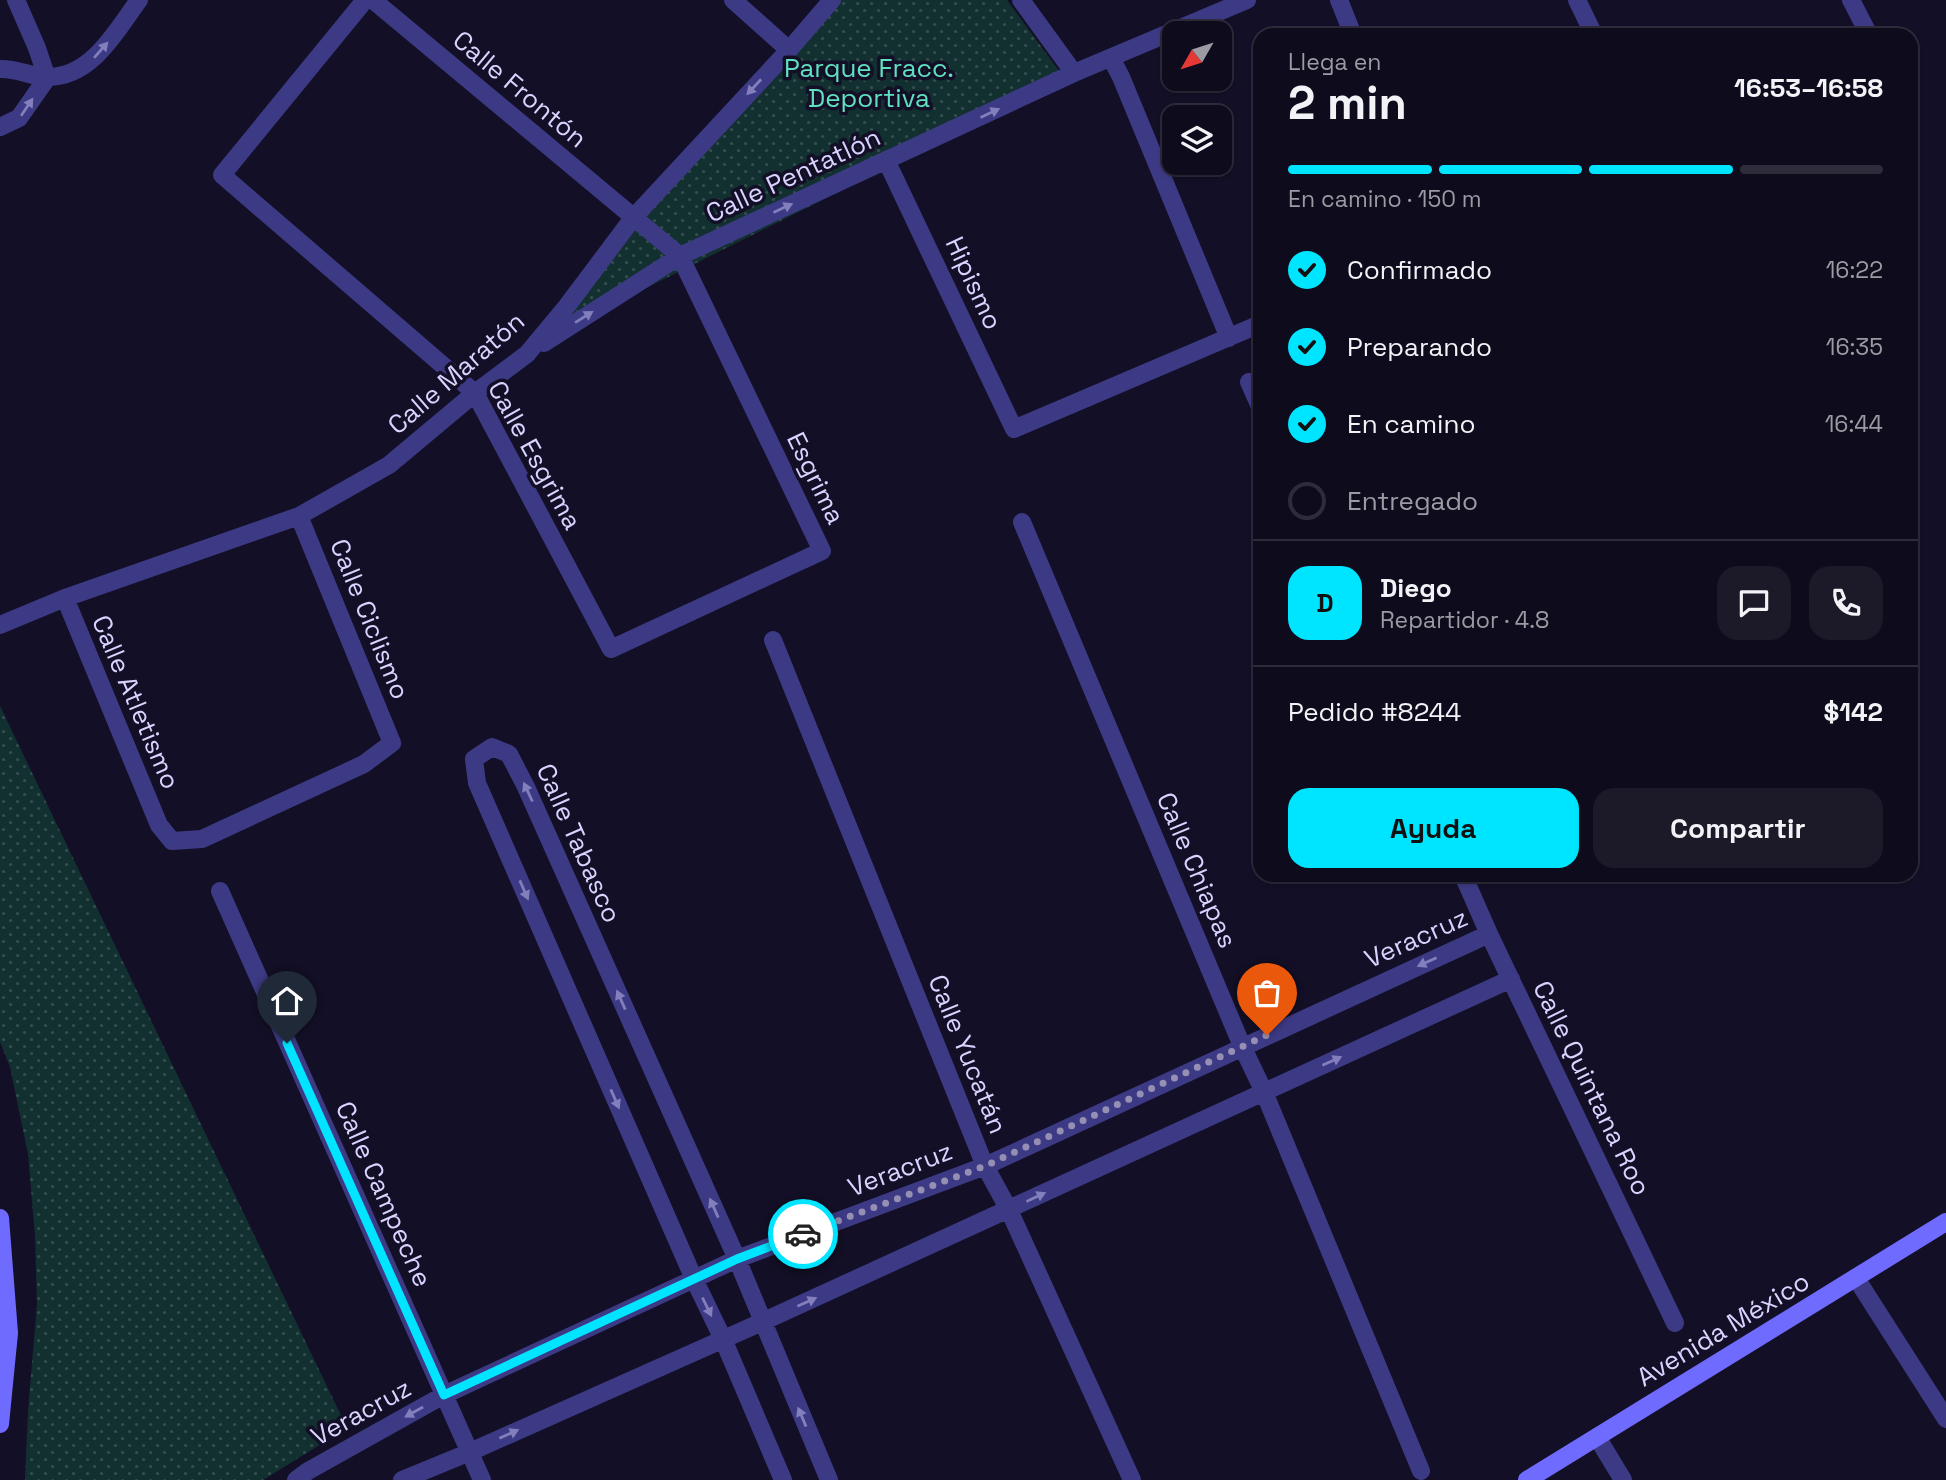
<!DOCTYPE html>
<html lang="es">
<head>
<meta charset="utf-8">
<style>
  :root { --surface:#0e0b1c; --page:#1c1929; --text:#f1f3f6; --muted:#9b9ba3; --line:#2e2b3b; --accent:#00e5ff }
  body { margin:0; font-family:"Space Grotesk",sans-serif; background:var(--page); color:var(--text); height:100vh; display:flex; flex-direction:column; font-size:26px; white-space:nowrap }
  * { box-sizing:border-box; margin:0 }
  p { font-size:23px; color:var(--muted) }
  .icon { flex:none; width:38px; height:38px; fill:none; stroke:currentColor; stroke-width:2; stroke-linecap:round; stroke-linejoin:round }
  .map { position:relative; flex:1; overflow:hidden }
  .drawer { position:absolute; left:1253px; top:28px; width:665px; height:854px; display:flex; flex-direction:column; background:var(--surface); border-radius:21px; box-shadow:0 2px 5px #0004,0 0 0 2px var(--line) }
  .drawer>* { flex:none }
  .needle { width:46px; rotate:231deg }
  .buttons { position:absolute; left:1162px; top:21px; display:grid; gap:14px }
  .buttons a { display:grid; place-items:center; width:70px; height:70px; border-radius:14px; background:var(--surface); box-shadow:0 2px 5px #0004,0 0 0 2px var(--line); font-size:35px }
  .pin { position:absolute; display:grid; place-items:center; width:60px; height:60px; color:#fff; margin:-72px -30px; border-radius:50% 50% 50% 0; rotate:-45deg; box-shadow:0 0 7px #0007 }
  .pin .icon { rotate:45deg }
  .courier { position:absolute; display:grid; place-items:center; width:70px; height:70px; margin:-35px; border:5px solid #00e5ff; border-radius:50%; background:#fff; color:#222; box-shadow:0 2px 9px #0007 }
  .head em { font-style:normal; font-weight:800 }
  .head div { display:flex; flex-direction:column-reverse }
  .head { display:flex; align-items:center; justify-content:space-between; height:119px; padding:0 35px }
  h1 { font-size:46px; font-weight:800; line-height:52px }
  .bar { display:grid; grid-template-columns:repeat(4,1fr); gap:10px 7px; align-content:center; height:84px; padding:0 35px }
  .bar i { height:9px; border-radius:5px; background:var(--line) }
  .bar .active { background:var(--accent) }
  .bar p { grid-column:span 4 }
  .line { display:flex; align-items:center; gap:18px; padding:0 35px; border-top:2px solid var(--line) }
  .line div { flex:1 }
  .round { display:grid; place-items:center; flex:none; width:74px; height:74px; border-radius:21px; background:var(--page) }
  ol { padding:0 35px; list-style:none }
  li { display:flex; align-items:center; gap:21px; height:77px }
  li p { margin-inline-start:auto }
  li .icon { padding:7px; border-radius:50%; background:var(--accent); color:#111; stroke-width:4 }
  li:last-child { color:var(--muted) }
  li i { width:38px; height:38px; border:4px solid var(--line); border-radius:50% }
  .action { display:flex; gap:14px; margin-top:auto; padding:14px 35px }
  .action a { flex:1; height:80px; border-radius:21px; background:var(--accent); color:#111; font-size:28px; font-weight:800; line-height:80px; text-align:center }
  .action a+a { background:var(--page); color:var(--text) }
  .map>svg:first-child { display:block }
</style>
</head>
<body>
<div class="map">
<svg width="1946" height="1480" viewBox="0 0 1946 1480">
  <defs>
    <pattern id="park-dots" width="8" height="8" patternUnits="userSpaceOnUse" patternTransform="scale(1.75)"><rect width="8" height="8" fill="#12302f"/><path d="M2 2h.1M6 6h.1" fill="none" stroke="#344d4e" stroke-width="1.8" stroke-linecap="round"/></pattern>
  </defs>
  <rect width="100%" height="100%" fill="#130f26"/>
  <!-- park -->
  <path fill="url(#park-dots)" d="M832,0H1007L1065,79L568,327L567,306Z
    M0,706L347,1428L263,1480H25L28,1410L37,1304L35,1236L28,1154L10,1067L0,1042Z"/>
  <g fill="none" stroke-linecap="round" stroke-linejoin="round">
    <!-- minor -->
    <path stroke="#3d3a85" stroke-width="18" d="M16,0L37,48L47,78
      M365,0L222,175L475,393L611,649L822,551L680,256L373,0
      M733,0L789,50
      M1021,0L1074,73
      M1339,0L1353,35
      M1577,0L1594,35
      M1851,0L1869,35
      M1111,58L1121,77L1229,338
      M0,69C16,68 32,77 48,77C92,77 116,31 139,0
      M0,127L19,118L47,78
      M886,160L1014,429L1260,324
      M544,343L680,256L1074,73L1247,0
      M1249,382L1260,407
      M1022,522L1242,1046L1264,1092L1421,1471
      M65,598L159,825L172,841L202,839L364,764L392,743L299,516
      M0,625L65,598L299,516L389,465L475,393L527,354L567,306L633,218L789,50L832,0
      M773,640L985,1166L1009,1210L1132,1480
      M1463,875L1489,934L1675,1323
      M220,891L482,1480
      M1856,1278L1946,1419
      M1597,1437L1623,1480
      M296,1480L308,1471L444,1395L737,1259L985,1166L1489,934
      M402,1480L470,1452L762,1322L1511,979
      M783,1480L723,1339L694,1279L477,783L474,759L492,747L509,754L526,787L737,1259L829,1480"/>
    <!-- secondary -->
    <path stroke="#6f6bff" stroke-width="18" d="M0,1218L9,1333L0,1424
      M1527,1480L1946,1222"/>
  </g>
  <!-- one-way arrows -->
  <defs><path id="oneway-solid" d="M-6-.8H1V-3.2L6.5 0L1 3.2V.8H-6Z" transform="scale(1.75)"/></defs>
  <g fill="#837fbc">
    <use href="#oneway-solid" transform="translate(101 50) rotate(-49)"/>
    <use href="#oneway-solid" transform="translate(754 87) rotate(133)"/>
    <use href="#oneway-solid" transform="translate(27 107) rotate(-56)"/>
    <use href="#oneway-solid" transform="translate(990 113) rotate(-25)"/>
    <use href="#oneway-solid" transform="translate(783 208) rotate(-25)"/>
    <use href="#oneway-solid" transform="translate(584 317) rotate(-32)"/>
    <use href="#oneway-solid" transform="translate(528 792) rotate(-115)"/>
    <use href="#oneway-solid" transform="translate(524 890) rotate(66)"/>
    <use href="#oneway-solid" transform="translate(1427 962) rotate(156)"/>
    <use href="#oneway-solid" transform="translate(621 1000) rotate(-114)"/>
    <use href="#oneway-solid" transform="translate(1332 1061) rotate(-24)"/>
    <use href="#oneway-solid" transform="translate(615 1099) rotate(66)"/>
    <use href="#oneway-solid" transform="translate(1036 1197) rotate(-25)"/>
    <use href="#oneway-solid" transform="translate(714 1208) rotate(-114)"/>
    <use href="#oneway-solid" transform="translate(807 1302) rotate(-24)"/>
    <use href="#oneway-solid" transform="translate(707 1307) rotate(64)"/>
    <use href="#oneway-solid" transform="translate(414 1412) rotate(151)"/>
    <use href="#oneway-solid" transform="translate(802 1417) rotate(-113)"/>
    <use href="#oneway-solid" transform="translate(509 1434) rotate(-24)"/>
  </g>
  <g fill="none" stroke-linecap="round" stroke-linejoin="round">
    <!-- done -->
    <path stroke="#948fb3" stroke-width="7" stroke-dasharray="0 12.6" d="M803,1234L985,1166L1267,1035"/>
    <!-- route -->
    <path stroke="#00e5ff" stroke-width="9" d="M287,1043L444,1395L737,1259L803,1234"/>
  </g>
  <g text-anchor="middle" dominant-baseline="central" stroke-width="7" stroke-linejoin="round" paint-order="stroke">
    <!-- park labels -->
    <g font-size="26" fill="#5fe0c0" stroke="#130f26">
      <text x="869" y="68">Parque Fracc.<tspan x="869" dy="30">Deportiva</tspan></text>
    </g>
    <!-- street labels -->
    <g font-size="26" fill="#d9d4ff" stroke="#130f26">
      <text transform="translate(520 89) rotate(40)">Calle Frontón</text>
      <text transform="translate(793 175) rotate(-25)">Calle Pentatlón</text>
      <text transform="translate(974 283) rotate(65)">Hipismo</text>
      <text transform="translate(456 373) rotate(-41)">Calle Maratón</text>
      <text transform="translate(535 455) rotate(61)">Calle Esgrima</text>
      <text transform="translate(816 478) rotate(64)">Esgrima</text>
      <text transform="translate(370 619) rotate(68)">Calle Ciclismo</text>
      <text transform="translate(136 702) rotate(67)">Calle Atletismo</text>
      <text transform="translate(579 843) rotate(66)">Calle Tabasco</text>
      <text transform="translate(1197 870) rotate(67)">Calle Chiapas</text>
      <text transform="translate(1416 938) rotate(-24)">Veracruz</text>
      <text transform="translate(968 1054) rotate(68)">Calle Yucatán</text>
      <text transform="translate(1592 1088) rotate(64)">Calle Quintana Roo</text>
      <text transform="translate(900 1169) rotate(-21)">Veracruz</text>
      <text transform="translate(384 1194) rotate(66)">Calle Campeche</text>
      <text transform="translate(1723 1329) rotate(-31)">Avenida México</text>
      <text transform="translate(361 1412) rotate(-29)">Veracruz</text>
    </g>
  </g>
</svg>
<div class="buttons">
<a><svg class="needle" viewBox="-14 -14 28 28"><path d="M0-13l5 13h-10z" fill="#e53935"/><path d="M0 13l5-13h-10z" fill="#9b9ba3"/></svg></a>
<a><svg class="icon" aria-label="layers" viewBox="0 0 24 24"><path d="M12 4l9 5-9 5-9-5zM3 14l9 5 9-5"/></svg></a>
</div>
<div class="pin" style="left:1267px;top:1035px;background:#ea580c"><svg class="icon" aria-label="bag" viewBox="0 0 24 24"><path d="M5 8h14l-1 12H6zM9 8a3 3 0 0 1 6 0"/></svg></div>
<div class="pin" style="left:287px;top:1043px;background:#1f2937"><svg class="icon" aria-label="home" viewBox="0 0 24 24"><path d="M3 11l9-7 9 7M6 9v11h12V9"/></svg></div>
<div class="courier" style="left:803px;top:1234px"><svg class="icon" aria-label="car" viewBox="0 0 24 24"><path d="M5 17H2v-5l4-1 3-4h7l3 4 3 1v5h-3M9 17h6M6 11h13"/><circle cx="7" cy="17" r="2"/><circle cx="17" cy="17" r="2"/></svg></div>
<section class="drawer">
<div class="head"><div><h1>2 min</h1><p>Llega en</p></div><em>16:53–16:58</em></div>
<div class="bar"><i class="active"></i><i class="active"></i><i class="active"></i><i></i><p>En camino · 150 m</p></div>
<ol>
<li><svg class="icon" aria-label="check" viewBox="0 0 24 24"><path d="M5 12l5 5 9-10"/></svg>Confirmado<p>16:22</p></li>
<li><svg class="icon" aria-label="check" viewBox="0 0 24 24"><path d="M5 12l5 5 9-10"/></svg>Preparando<p>16:35</p></li>
<li><svg class="icon" aria-label="check" viewBox="0 0 24 24"><path d="M5 12l5 5 9-10"/></svg>En camino<p>16:44</p></li>
<li><i></i>Entregado</li>
</ol>
<div class="line" style="height:126px"><b class="round" style="background:var(--accent);color:#111">D</b><div><b>Diego</b><p>Repartidor · 4.8</p></div><a class="round"><svg class="icon" aria-label="chat" viewBox="0 0 24 24"><path d="M4 5h16v11H9l-5 4z"/></svg></a><a class="round"><svg class="icon" aria-label="phone" viewBox="0 0 24 24"><path d="M5 4h4l2 5-3 2q2 4 5 5l2-3 5 2v4C11 20 4 13 5 4z"/></svg></a></div>
<div class="line" style="height:91px"><div>Pedido #8244</div><b>$142</b></div>
<div class="action"><a>Ayuda</a><a>Compartir</a></div>
</section>
</div>
</body>
</html>
